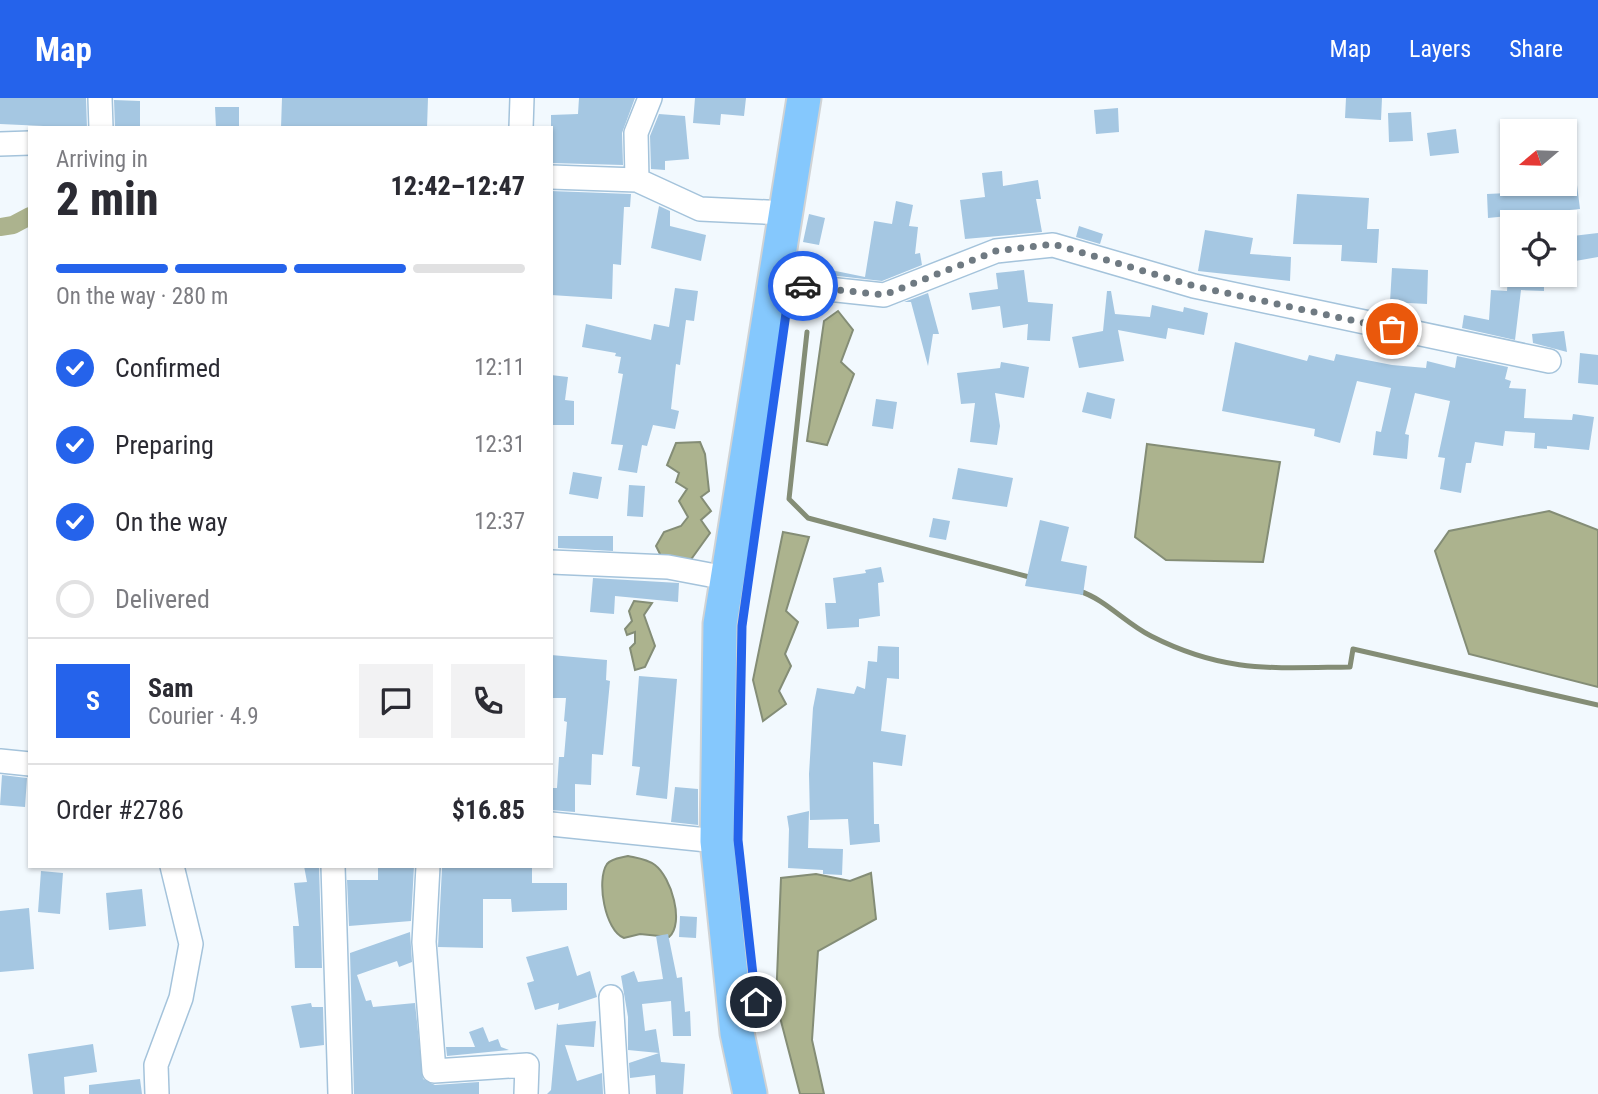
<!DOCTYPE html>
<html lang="en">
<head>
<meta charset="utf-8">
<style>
  :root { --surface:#fff; --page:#f2f2f3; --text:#2b2b33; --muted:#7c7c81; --line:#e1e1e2; --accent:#2563eb }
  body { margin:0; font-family:"Roboto Condensed",sans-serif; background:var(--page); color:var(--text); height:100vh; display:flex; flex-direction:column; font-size:26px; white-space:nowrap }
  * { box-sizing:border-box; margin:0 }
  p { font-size:23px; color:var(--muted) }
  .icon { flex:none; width:38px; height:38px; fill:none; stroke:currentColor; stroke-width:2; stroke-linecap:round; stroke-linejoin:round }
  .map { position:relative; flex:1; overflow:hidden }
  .side { position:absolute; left:28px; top:28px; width:525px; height:742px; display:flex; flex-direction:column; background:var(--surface); border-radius:0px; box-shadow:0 2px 5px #0004 }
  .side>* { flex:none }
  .needle { width:46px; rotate:251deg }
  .controls { position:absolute; left:1500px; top:21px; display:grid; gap:14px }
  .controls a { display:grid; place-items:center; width:77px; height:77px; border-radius:0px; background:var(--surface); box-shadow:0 2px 5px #0004; font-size:35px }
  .pin { position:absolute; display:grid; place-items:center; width:60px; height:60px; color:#fff; margin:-30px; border:4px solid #fff; border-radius:50%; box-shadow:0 2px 7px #0007 }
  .courier { position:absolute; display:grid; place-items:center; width:70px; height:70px; margin:-35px; border:5px solid #2563eb; border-radius:50%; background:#fff; color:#222; box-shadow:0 2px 9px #0007 }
  .head em { font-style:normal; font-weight:800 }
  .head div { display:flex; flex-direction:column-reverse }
  .head { display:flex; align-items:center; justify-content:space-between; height:119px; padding:0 28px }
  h1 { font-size:46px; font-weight:800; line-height:52px }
  .bar { display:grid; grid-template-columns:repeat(4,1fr); gap:10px 7px; align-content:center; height:84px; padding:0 28px }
  .bar i { height:9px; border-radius:5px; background:var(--line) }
  .bar .active { background:var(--accent) }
  .bar p { grid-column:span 4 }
  .line { display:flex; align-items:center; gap:18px; padding:0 28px; border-top:2px solid var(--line) }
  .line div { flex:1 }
  .round { display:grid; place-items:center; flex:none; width:74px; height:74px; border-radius:0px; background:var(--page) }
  ol { padding:0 28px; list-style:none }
  li { display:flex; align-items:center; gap:21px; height:77px }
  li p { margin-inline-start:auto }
  li .icon { padding:7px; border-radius:50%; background:var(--accent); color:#fff; stroke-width:4 }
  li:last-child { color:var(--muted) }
  li i { width:38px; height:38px; border:4px solid var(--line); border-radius:50% }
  header { display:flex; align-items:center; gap:42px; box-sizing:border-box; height:98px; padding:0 35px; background:var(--accent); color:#fff }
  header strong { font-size:33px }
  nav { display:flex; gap:38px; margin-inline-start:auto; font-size:24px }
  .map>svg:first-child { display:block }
</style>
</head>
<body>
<header>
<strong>Map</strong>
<nav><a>Map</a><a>Layers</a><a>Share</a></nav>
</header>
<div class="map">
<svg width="1598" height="996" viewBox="0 0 1598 996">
  <rect width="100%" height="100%" fill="#f2f9fe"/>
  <!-- water -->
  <path fill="#acb38e" stroke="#848d76" stroke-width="2" d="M838,213L853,232L841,264L854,276L827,347L807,343L824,223Z
    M700,344L705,356L709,393L701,399L711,413L701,422L710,435L687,467L665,466L656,448L664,434L681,428L688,419L679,403L687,391L676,384L679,375L667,367L676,345Z
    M1147,346L1280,364L1263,464L1166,462L1135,439Z
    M1549,413L1598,432V589L1469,556L1435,453L1449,433Z
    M783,434L809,439L786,513L798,524L785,556L791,568L779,593L786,606L763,623L753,582Z
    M634,503L652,505L644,517L655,548L645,569L635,572L630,550L635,545V534L627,537L625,531L632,523L629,513Z
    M628,758C637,760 647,761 655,767C671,779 685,825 669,839L640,836L624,840C605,833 596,782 607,766C612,760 621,760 628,758Z
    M871,775L876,821L818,853L812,942L824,996H800L776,904L781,780L816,776L850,783Z"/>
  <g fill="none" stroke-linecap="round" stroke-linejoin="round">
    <!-- stream -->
    <path stroke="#848d76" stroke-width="5" d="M807,234L789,401L808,420L1033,480
      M1079,493C1105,501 1125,525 1151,538C1224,575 1271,570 1350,569L1353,551L1598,607"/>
    <!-- canal -->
    <path stroke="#acb38e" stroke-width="18" d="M0,129L13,127L30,118"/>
  </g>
  <!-- building -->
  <path fill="#a5c7e2" d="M0,0H86L87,30L0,26Z
    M282,0H428L427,30H281Z
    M579,0H635L622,35L623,67L551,65V17L578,16Z
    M695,0H746L744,18L721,16L720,27L693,25Z
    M1346,0H1382L1381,22L1345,20Z
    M114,2L140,3V30H115Z
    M215,9H239V30H216Z
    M1118,10L1119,34L1096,36L1094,12Z
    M1411,14L1413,43L1389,44L1388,15Z
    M659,16L685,18L689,61L665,63V72L651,71L650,38Z
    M1456,31L1459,55L1430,58L1427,35Z
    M1002,73L1003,88L1038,82L1041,101H1036L1042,134L965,141L960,102L985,99L982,75Z
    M1507,86H1537V92L1577,87L1580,111L1488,120L1487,96L1508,95Z
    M551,93L631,96L630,109H624L621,167L613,166L612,201L551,197Z
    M1297,96L1369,100L1367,131H1379L1377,165L1341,163L1342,147L1293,146Z
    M896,103L913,107L909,128L918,129L915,156L920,155L922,167L882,183L820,176L821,170L865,179L874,123L892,126Z
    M659,108L670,113V128L706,137L701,163L651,150Z
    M809,116L825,120L819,147L803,144Z
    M1079,128L1103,136L1100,146L1076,139Z
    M1205,132L1253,140L1250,156L1291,159L1290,183L1198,173Z
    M1598,135V159L1564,165V139Z
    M1392,170L1428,172L1427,206L1390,204Z
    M1024,172L1028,204L1053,206L1050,243L1027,242L1028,226L1003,230L1000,208L972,212L969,195L998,191L996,175Z
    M1508,177H1544V193L1521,192L1515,242L1462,230L1464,217L1489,222L1491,192L1507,193Z
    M675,190L698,193L694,223L686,222L680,267L676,266L671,311L679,313L675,331L653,327L647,348L642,347L637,375L618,372L623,347L611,346L623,276L618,275L621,259L615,258L616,255L582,249L586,226L651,242L654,226L669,229Z
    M1107,193H1111L1115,216L1150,219L1152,207L1183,214L1184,209L1208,215L1204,237L1168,230L1166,241L1118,232L1124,263L1079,270L1072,239L1103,233Z
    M928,195L939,236H933L928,268L911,204H904Z
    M1564,233L1567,254L1533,245L1532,236Z
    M1235,244L1307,263L1309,257L1334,263L1336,256L1392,267L1426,270L1427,263L1455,270L1457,258L1508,269L1505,281L1511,283L1509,290L1526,291L1524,320L1572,322L1573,316L1594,319L1589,352L1547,348V351L1534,350L1535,335L1505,333L1503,348L1475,344L1471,365H1466L1461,395L1440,391L1445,360L1438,359L1450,303L1415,295L1405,336L1409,337L1407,361L1373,357L1376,333L1381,334L1391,290L1357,283L1340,345L1314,338L1315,331L1222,313Z
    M1580,255L1598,257V287L1578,285Z
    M1001,264L1029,269L1024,300L995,295L1000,328L997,347L970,344L975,305L961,306L957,275L1000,270Z
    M551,277L568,279L565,302L574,303V327H551Z
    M1087,294L1115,301L1111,321L1082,314Z
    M876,301L897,304L893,331L872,328Z
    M958,370L1013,380L1007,409L952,401Z
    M573,374L602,379L598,401L569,396Z
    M629,387L645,388L643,419L627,418Z
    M933,420L950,423L946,442L929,439Z
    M1040,422L1069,429L1061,463L1087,468L1083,497L1025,488Z
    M558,438H613V453L558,450Z
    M881,469L884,484L878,485L880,518L859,521V529L827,531L825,505H836L833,480L866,475L865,472Z
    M593,480L679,485L678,504L615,498L614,516L590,514Z
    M878,548L899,549V581L887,580L881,633L906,637L902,668L873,664L874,726H879L880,744L850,747L848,721L810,722L809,676L813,610L817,590L854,596L857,588L865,591L868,563L877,564Z
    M551,557L607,562L606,582L610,583L603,657L592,656L591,687L575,686V714L551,712V690H557L559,659H564L567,624L564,623L566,600H551Z
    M639,578L677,581L667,701L636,697L640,669L632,668Z
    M2,677L27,680L25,709L0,707Z
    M675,689L698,691V727L671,724Z
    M809,713L808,750L843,751L842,777L823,776V772L788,770L789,731L787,718Z
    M304,768H319L322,870H295L293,828H299L294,785L307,784Z
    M378,768H414L411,823L349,828L347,782H378Z
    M532,768V785H567V812L512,814L511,801H483V850L438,849L442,770Z
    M41,773L63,775L60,816L38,814Z
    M142,791L146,828L109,832L106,795Z
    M29,810L34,871L0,874V813Z
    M680,818L697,819L696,840L679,839Z
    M410,834L412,864L399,869L397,863L357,877L366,903L371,902L373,909L415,905L423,981L435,987L479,984V996H354L350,855Z
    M668,836L677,880L682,879L685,914L690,913L691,938H673L671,903L642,906L645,933L656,931L661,964L685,966L683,996H656L655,977L630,980L629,965L659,955L628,952V919L621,878L634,873L638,884L663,881L656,838Z
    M568,848L577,878L590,873L597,899L558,912L559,905L535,912L527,885L534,883L526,859Z
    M311,905L312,909H323L324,947L300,950L291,908Z
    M596,923L594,949L565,947L577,983L602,975L603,996H547L551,992L557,925L558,927Z
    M483,929L489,944L498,941L501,949L509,952L447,958L446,949H475L469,934Z
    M93,946L97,974L64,979L65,996H33L28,956Z
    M140,981L142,996H89V987Z"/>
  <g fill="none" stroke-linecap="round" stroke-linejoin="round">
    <!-- minor casing -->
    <g stroke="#a4c3db" stroke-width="26">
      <path id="minor" d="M100,0L101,30
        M521,30L522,0
        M0,46L30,45
        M551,79L637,82L700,111L786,115
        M637,82L636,35L650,0
        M790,187L884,197L996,153L1053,147L1194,188L1549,263
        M551,464L668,469L726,480
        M0,663L30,666
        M551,726L717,743
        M333,768L340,996
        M428,768L424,844L434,973L527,967L526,996
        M611,899L617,996
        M157,996L156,967L181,900L191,846L172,768"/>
    </g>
    <!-- highway casing -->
    <g stroke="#d0d3d5" stroke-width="37">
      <path id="highway" d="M750,996L737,935L717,743L720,526L804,0"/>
    </g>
    <!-- minor -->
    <use href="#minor" stroke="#fff" stroke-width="23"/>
    <!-- highway -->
    <use href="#highway" stroke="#85c8fd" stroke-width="33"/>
  </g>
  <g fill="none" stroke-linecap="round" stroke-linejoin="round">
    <!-- done -->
    <path stroke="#6f7a82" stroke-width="7" stroke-dasharray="0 12.6" d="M803,188L884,197L996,153L1053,146L1194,188L1392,231"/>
    <!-- route -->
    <path stroke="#2563eb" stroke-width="9" d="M756,904L738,742L742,528L790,187L803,188"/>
  </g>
</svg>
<div class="controls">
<a><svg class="needle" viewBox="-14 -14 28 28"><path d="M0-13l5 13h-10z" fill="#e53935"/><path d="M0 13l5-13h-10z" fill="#7c7c81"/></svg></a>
<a><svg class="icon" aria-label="locate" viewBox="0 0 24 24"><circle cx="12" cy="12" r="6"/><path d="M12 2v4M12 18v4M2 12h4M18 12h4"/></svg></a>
</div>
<div class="pin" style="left:1392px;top:231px;background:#ea580c"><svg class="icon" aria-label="bag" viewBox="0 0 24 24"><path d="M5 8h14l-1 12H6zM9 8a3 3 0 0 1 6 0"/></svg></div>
<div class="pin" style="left:756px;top:904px;background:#1f2937"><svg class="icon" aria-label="home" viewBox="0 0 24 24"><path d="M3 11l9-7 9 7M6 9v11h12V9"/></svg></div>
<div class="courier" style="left:803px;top:188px"><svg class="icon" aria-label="car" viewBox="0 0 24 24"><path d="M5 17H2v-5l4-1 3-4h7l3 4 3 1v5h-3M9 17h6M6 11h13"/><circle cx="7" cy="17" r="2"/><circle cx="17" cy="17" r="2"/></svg></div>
<section class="side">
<div class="head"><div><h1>2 min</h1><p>Arriving in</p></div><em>12:42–12:47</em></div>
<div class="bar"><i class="active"></i><i class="active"></i><i class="active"></i><i></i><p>On the way · 280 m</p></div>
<ol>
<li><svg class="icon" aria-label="check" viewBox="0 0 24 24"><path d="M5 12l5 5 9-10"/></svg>Confirmed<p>12:11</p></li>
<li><svg class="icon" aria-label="check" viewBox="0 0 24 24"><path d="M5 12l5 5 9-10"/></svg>Preparing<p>12:31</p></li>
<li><svg class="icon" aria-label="check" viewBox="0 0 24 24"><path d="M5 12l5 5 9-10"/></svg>On the way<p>12:37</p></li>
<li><i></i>Delivered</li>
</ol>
<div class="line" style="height:126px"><b class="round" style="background:var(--accent);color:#fff">S</b><div><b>Sam</b><p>Courier · 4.9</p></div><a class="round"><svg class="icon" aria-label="chat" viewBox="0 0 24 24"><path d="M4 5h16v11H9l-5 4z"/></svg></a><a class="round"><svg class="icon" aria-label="phone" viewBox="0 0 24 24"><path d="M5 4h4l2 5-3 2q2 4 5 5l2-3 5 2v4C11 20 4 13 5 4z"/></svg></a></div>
<div class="line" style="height:91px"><div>Order #2786</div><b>$16.85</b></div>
</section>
</div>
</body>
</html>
